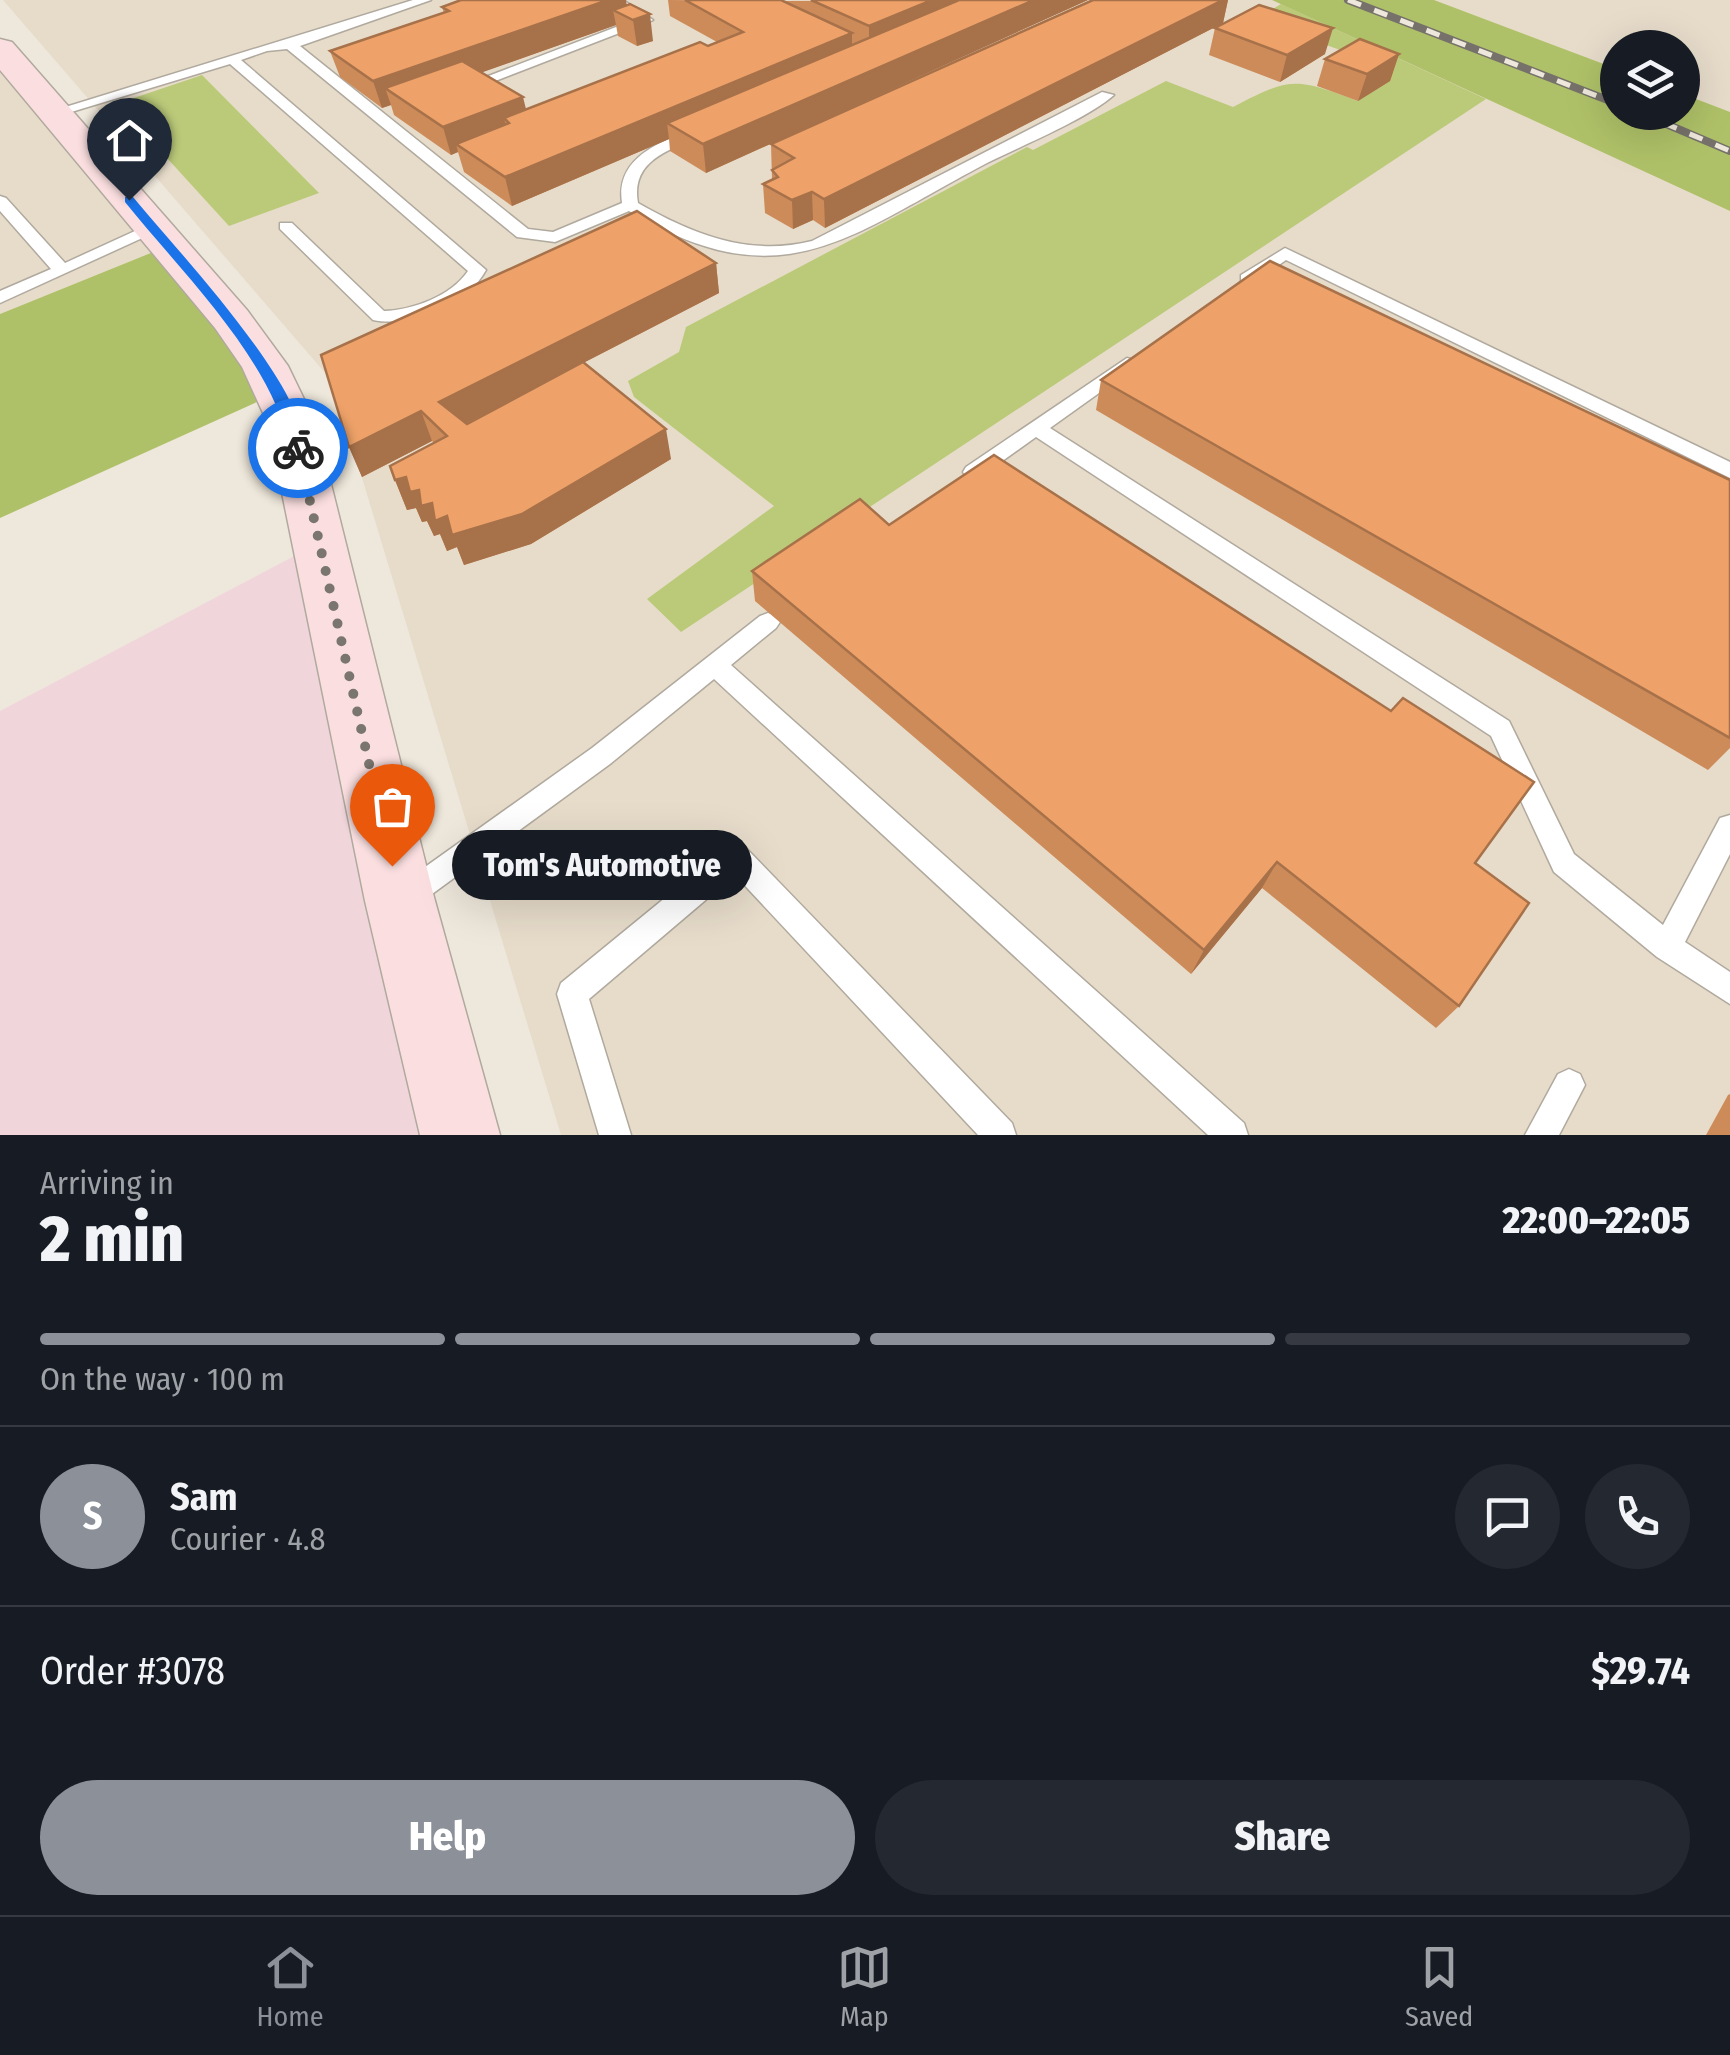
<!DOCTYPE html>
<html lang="en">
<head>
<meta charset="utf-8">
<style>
  :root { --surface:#171b24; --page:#242831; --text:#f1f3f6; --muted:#9ea1a6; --line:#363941; --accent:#8c9099 }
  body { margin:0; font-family:"Fira Sans Condensed",sans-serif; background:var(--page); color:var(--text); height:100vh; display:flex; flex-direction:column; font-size:38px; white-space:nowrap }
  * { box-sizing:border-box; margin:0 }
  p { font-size:32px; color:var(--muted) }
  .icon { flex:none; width:55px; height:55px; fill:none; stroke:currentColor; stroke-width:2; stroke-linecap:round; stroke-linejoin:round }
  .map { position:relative; height:1135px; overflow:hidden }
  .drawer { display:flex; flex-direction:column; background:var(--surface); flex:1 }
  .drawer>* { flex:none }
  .controls { position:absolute; left:1600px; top:30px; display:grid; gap:20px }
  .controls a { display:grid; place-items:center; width:100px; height:100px; border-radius:50%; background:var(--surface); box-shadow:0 10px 40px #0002; font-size:50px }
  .pin { position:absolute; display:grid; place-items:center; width:85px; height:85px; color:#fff; margin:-102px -42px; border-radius:50% 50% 50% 0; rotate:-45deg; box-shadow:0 0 10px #0007 }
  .pin .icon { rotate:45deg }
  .courier { position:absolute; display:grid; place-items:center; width:100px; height:100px; margin:-50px; border:8px solid #1a73e8; border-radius:50%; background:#fff; color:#222; box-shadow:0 2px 12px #0007 }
  .bubble { position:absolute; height:70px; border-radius:35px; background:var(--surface); box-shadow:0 10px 40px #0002; font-size:32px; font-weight:800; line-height:70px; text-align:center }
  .summary em { font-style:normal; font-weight:800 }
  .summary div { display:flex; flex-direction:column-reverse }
  .summary { display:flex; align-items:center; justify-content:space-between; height:170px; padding:0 40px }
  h1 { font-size:65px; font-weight:800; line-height:75px }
  .bar { display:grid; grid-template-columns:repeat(4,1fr); gap:15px 10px; align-content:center; height:120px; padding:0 40px }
  .bar i { height:12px; border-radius:8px; background:var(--line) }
  .bar .active { background:var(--accent) }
  .bar p { grid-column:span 4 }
  .line { display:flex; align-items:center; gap:25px; padding:0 40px; border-top:2px solid var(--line) }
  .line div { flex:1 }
  .round { display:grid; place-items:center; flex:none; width:105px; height:105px; border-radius:52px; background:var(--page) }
  .button { display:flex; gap:20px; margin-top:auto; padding:20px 40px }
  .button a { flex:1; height:115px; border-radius:60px; background:var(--accent); color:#fff; font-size:40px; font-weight:800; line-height:115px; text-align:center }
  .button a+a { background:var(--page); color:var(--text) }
  .tab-bar { display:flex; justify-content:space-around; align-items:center; height:140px; border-top:2px solid var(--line); background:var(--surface); font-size:28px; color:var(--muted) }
  .tab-bar a { display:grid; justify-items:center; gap:5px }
  .tab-bar .active { color:var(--accent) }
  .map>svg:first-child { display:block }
</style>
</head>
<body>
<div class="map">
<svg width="1730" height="1135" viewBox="0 0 1730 1135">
  <rect width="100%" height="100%" fill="#eee7db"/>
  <!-- commercial -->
  <path fill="#f0d6db" d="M319,543L460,1135H0V711Z"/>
  <!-- built -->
  <path fill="#e7dcca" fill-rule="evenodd" d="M3,0H1730V1135H561L333,382ZM1618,48H1682V112H1618Z
    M0,49L168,246L0,314Z"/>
  <!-- green -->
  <path fill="#baca79" d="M1281,4L1486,99L681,632L647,599L774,506L634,397L628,381L679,352L686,327L1027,147L1033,150L1166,81L1233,107C1292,76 1296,78 1358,101L1362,58L1318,42L1268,12Z
    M202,75L319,193L229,226L125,112L137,108L131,99Z"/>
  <!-- forest -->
  <path fill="#afc168" d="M1272,0H1434L1617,69L1618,112H1682L1683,94L1730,112V211Z
    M168,246L279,392L0,518V314Z"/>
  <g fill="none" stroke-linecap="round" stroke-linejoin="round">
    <!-- service casing -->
    <g stroke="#b0a99e" stroke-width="3">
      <path id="service" d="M413,0H431L300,46L528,229L553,232L622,203C615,157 662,140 698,129L705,133L703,136C671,149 630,160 638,203C692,234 749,257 812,241L1102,92L1114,95C1085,120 1023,145 987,163C848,236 783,303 629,211L555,242L517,237L287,49L267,51L241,60L486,270C467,305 411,328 373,320L280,229V223H292L384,311C413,310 451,296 468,271L230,64L58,116L46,113Z
        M608,0H623L653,20L490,83L478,80L637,19Z
        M0,196L6,198L65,263L148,225H160L162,229L0,303V291L51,269L0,211Z
        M1285,248L1730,462V478L1286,260L1253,283H1241V275Z
        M1127,358L1134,360V368L1050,428L1509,721L1574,854L1663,925L1720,818L1730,815V854L1685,942L1730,972V1004L1657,957L1554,872L1491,736L1036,437L980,477H966L963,472L966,467Z
        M768,613L776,616L780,622L776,628L731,665L1244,1123L1248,1135H1208L714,679L610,764L417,905L407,909L397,905L393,896L397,887L592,748L760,616Z
        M736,844L746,848L1012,1123L1016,1135H978L735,875L589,999L631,1135H599L557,994L561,983L726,848Z
        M1569,1069L1580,1074L1585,1085L1559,1135H1525L1558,1074Z"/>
    </g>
    <!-- secondary casing -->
    <g stroke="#b0a99e" stroke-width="3">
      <path id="secondary" d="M0,39L12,42L247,310L288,366L316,424L435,901L500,1135H420L365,901L268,424L242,367L215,328L0,70Z"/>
    </g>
    <!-- service -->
    <use href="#service" fill="#fff" fill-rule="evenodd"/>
    <!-- secondary -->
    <use href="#secondary" fill="#fbdfe0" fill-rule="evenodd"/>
    <!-- rail casing -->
    <g stroke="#76716a" stroke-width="8">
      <path id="rail" d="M1348,0L1618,104
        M1638,112L1730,151"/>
    </g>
    <!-- rail -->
    <use href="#rail" stroke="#eee7db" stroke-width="5" stroke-dasharray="14" stroke-linecap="butt"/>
  </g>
  <!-- wall -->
  <path fill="#cd8b5a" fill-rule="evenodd" d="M668,0L783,1L1088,0L706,173L670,151L669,139L512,206L464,172L458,152L451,155L394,115L391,105L382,108L340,77L330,51L444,13L442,7L627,5L653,41L637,46L618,36L616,25L482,72L526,110L717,42L670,16Z
    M1093,0H1228L1223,23L825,228L813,220L793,229L765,213L763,184L772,180L771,144Z
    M1215,28L1325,54L1280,82L1209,55Z
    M1399,54L1390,81L1358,101L1317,86L1325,59Z
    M716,263L719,293L583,363L671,459L531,544L464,565L457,547L447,551L440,534L434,536L427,521L422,522L416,508L407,510L395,480L434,443L432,441L362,477L349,447ZM525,393L467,424H466Z
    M1101,380L1730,480V748L1708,770L1096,410Z
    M889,525L1475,863L1459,1006L1436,1028L1262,888L1191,974L755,601L752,571Z
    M1730,1094V1135H1706L1728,1095Z"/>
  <!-- shaded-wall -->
  <path fill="#a7714a" d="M608,0H626L629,18L613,10L616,25L404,100L385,88L391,105L382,108L373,81Z
    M932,0H973L869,53V26Z
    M1034,0H1088L706,173L703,144Z
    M1223,0H1228L1223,23L825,228L824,199Z
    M650,14L653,41L637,46L633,20Z
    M1333,28L1325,54L1280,82L1287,55Z
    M852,33V60L667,123L669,139L512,206L505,177Z
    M1399,54L1390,81L1358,101L1367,74Z
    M523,97L530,125L509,123L504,118L508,133L456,144L458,152L451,155L443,127Z
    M812,192L813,220L793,229L792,200Z
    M716,263L719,293L449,432L439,402Z
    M421,411L432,441L362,477L349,447Z
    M666,429L671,459L531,544L464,565L457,547L447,551L440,534L434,536L427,521L422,522L416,508L407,510L395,480Z
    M1277,862L1262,888L1191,974L1204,950Z"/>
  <!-- building -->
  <path fill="#eea269" stroke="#a7714a" stroke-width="2.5" d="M461,0H608L373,81L330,51L449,11L442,7Z
    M685,0H781L852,33L505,177L456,144L509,123L504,118L700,42L708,46L743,32Z
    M811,0H932L869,26Z
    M959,0H1034L703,144L667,123Z
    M1093,0H1223L824,199L812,192L792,200L763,184L778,177L772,170L794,158L771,144Z
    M630,4L650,14L633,20L613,10Z
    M1259,5L1333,28L1287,55L1215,28Z
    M1360,39L1399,54L1367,74L1325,59Z
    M462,61L523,97L443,127L385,88Z
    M637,211L716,263L439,402L467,424L583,362L666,429L522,514L452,535L447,516L435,521L432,503L421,506L419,490L410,492L406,477L395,480L390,466L447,436L421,411L349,447L321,355Z
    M1270,261L1730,480V738L1101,380Z
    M994,455L1391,711L1403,698L1534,782L1475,863L1529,903L1459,1006L1277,862L1204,950L752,571L860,499L889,525Z"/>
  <!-- route -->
  <path fill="#1a73e8" d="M125,197H133C172,245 314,394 303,452L290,448C271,358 182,273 125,202Z"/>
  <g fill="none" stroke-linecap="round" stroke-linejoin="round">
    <!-- done -->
    <path stroke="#7a756e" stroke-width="10" stroke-dasharray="0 18" d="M298,448L392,866"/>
  </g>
</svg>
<div class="controls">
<a><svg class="icon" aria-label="layers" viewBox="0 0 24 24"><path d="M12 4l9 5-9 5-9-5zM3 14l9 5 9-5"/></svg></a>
</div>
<div class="pin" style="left:392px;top:866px;background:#ea580c"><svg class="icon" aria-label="bag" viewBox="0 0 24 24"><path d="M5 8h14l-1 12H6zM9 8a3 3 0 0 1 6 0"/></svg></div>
<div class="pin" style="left:129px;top:200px;background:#1f2937"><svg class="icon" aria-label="home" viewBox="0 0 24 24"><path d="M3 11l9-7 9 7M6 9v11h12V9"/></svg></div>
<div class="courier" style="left:298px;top:448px"><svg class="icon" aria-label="bike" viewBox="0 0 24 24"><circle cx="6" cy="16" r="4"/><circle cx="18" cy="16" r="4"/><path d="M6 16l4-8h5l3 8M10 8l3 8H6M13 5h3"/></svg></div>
<div class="bubble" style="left:452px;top:830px;width:300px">Tom's Automotive</div>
</div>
<section class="drawer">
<div class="summary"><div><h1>2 min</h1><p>Arriving in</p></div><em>22:00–22:05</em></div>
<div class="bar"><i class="active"></i><i class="active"></i><i class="active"></i><i></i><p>On the way · 100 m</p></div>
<div class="line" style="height:180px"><b class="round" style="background:var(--accent);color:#fff">S</b><div><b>Sam</b><p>Courier · 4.8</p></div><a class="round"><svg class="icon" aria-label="chat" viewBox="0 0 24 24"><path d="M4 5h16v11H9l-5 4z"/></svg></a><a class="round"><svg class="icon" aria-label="phone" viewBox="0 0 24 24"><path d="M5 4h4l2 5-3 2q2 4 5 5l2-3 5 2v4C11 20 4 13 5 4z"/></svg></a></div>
<div class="line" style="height:130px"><div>Order #3078</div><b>$29.74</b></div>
<div class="button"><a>Help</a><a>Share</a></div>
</section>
<nav class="tab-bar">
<a class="active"><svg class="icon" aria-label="home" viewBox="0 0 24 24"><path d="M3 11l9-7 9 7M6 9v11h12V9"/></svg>Home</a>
<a><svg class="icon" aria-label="map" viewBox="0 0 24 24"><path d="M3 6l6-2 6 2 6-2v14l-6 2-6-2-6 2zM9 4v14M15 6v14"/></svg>Map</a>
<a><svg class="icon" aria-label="saved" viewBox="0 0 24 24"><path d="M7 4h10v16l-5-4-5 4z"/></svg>Saved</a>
</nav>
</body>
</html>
